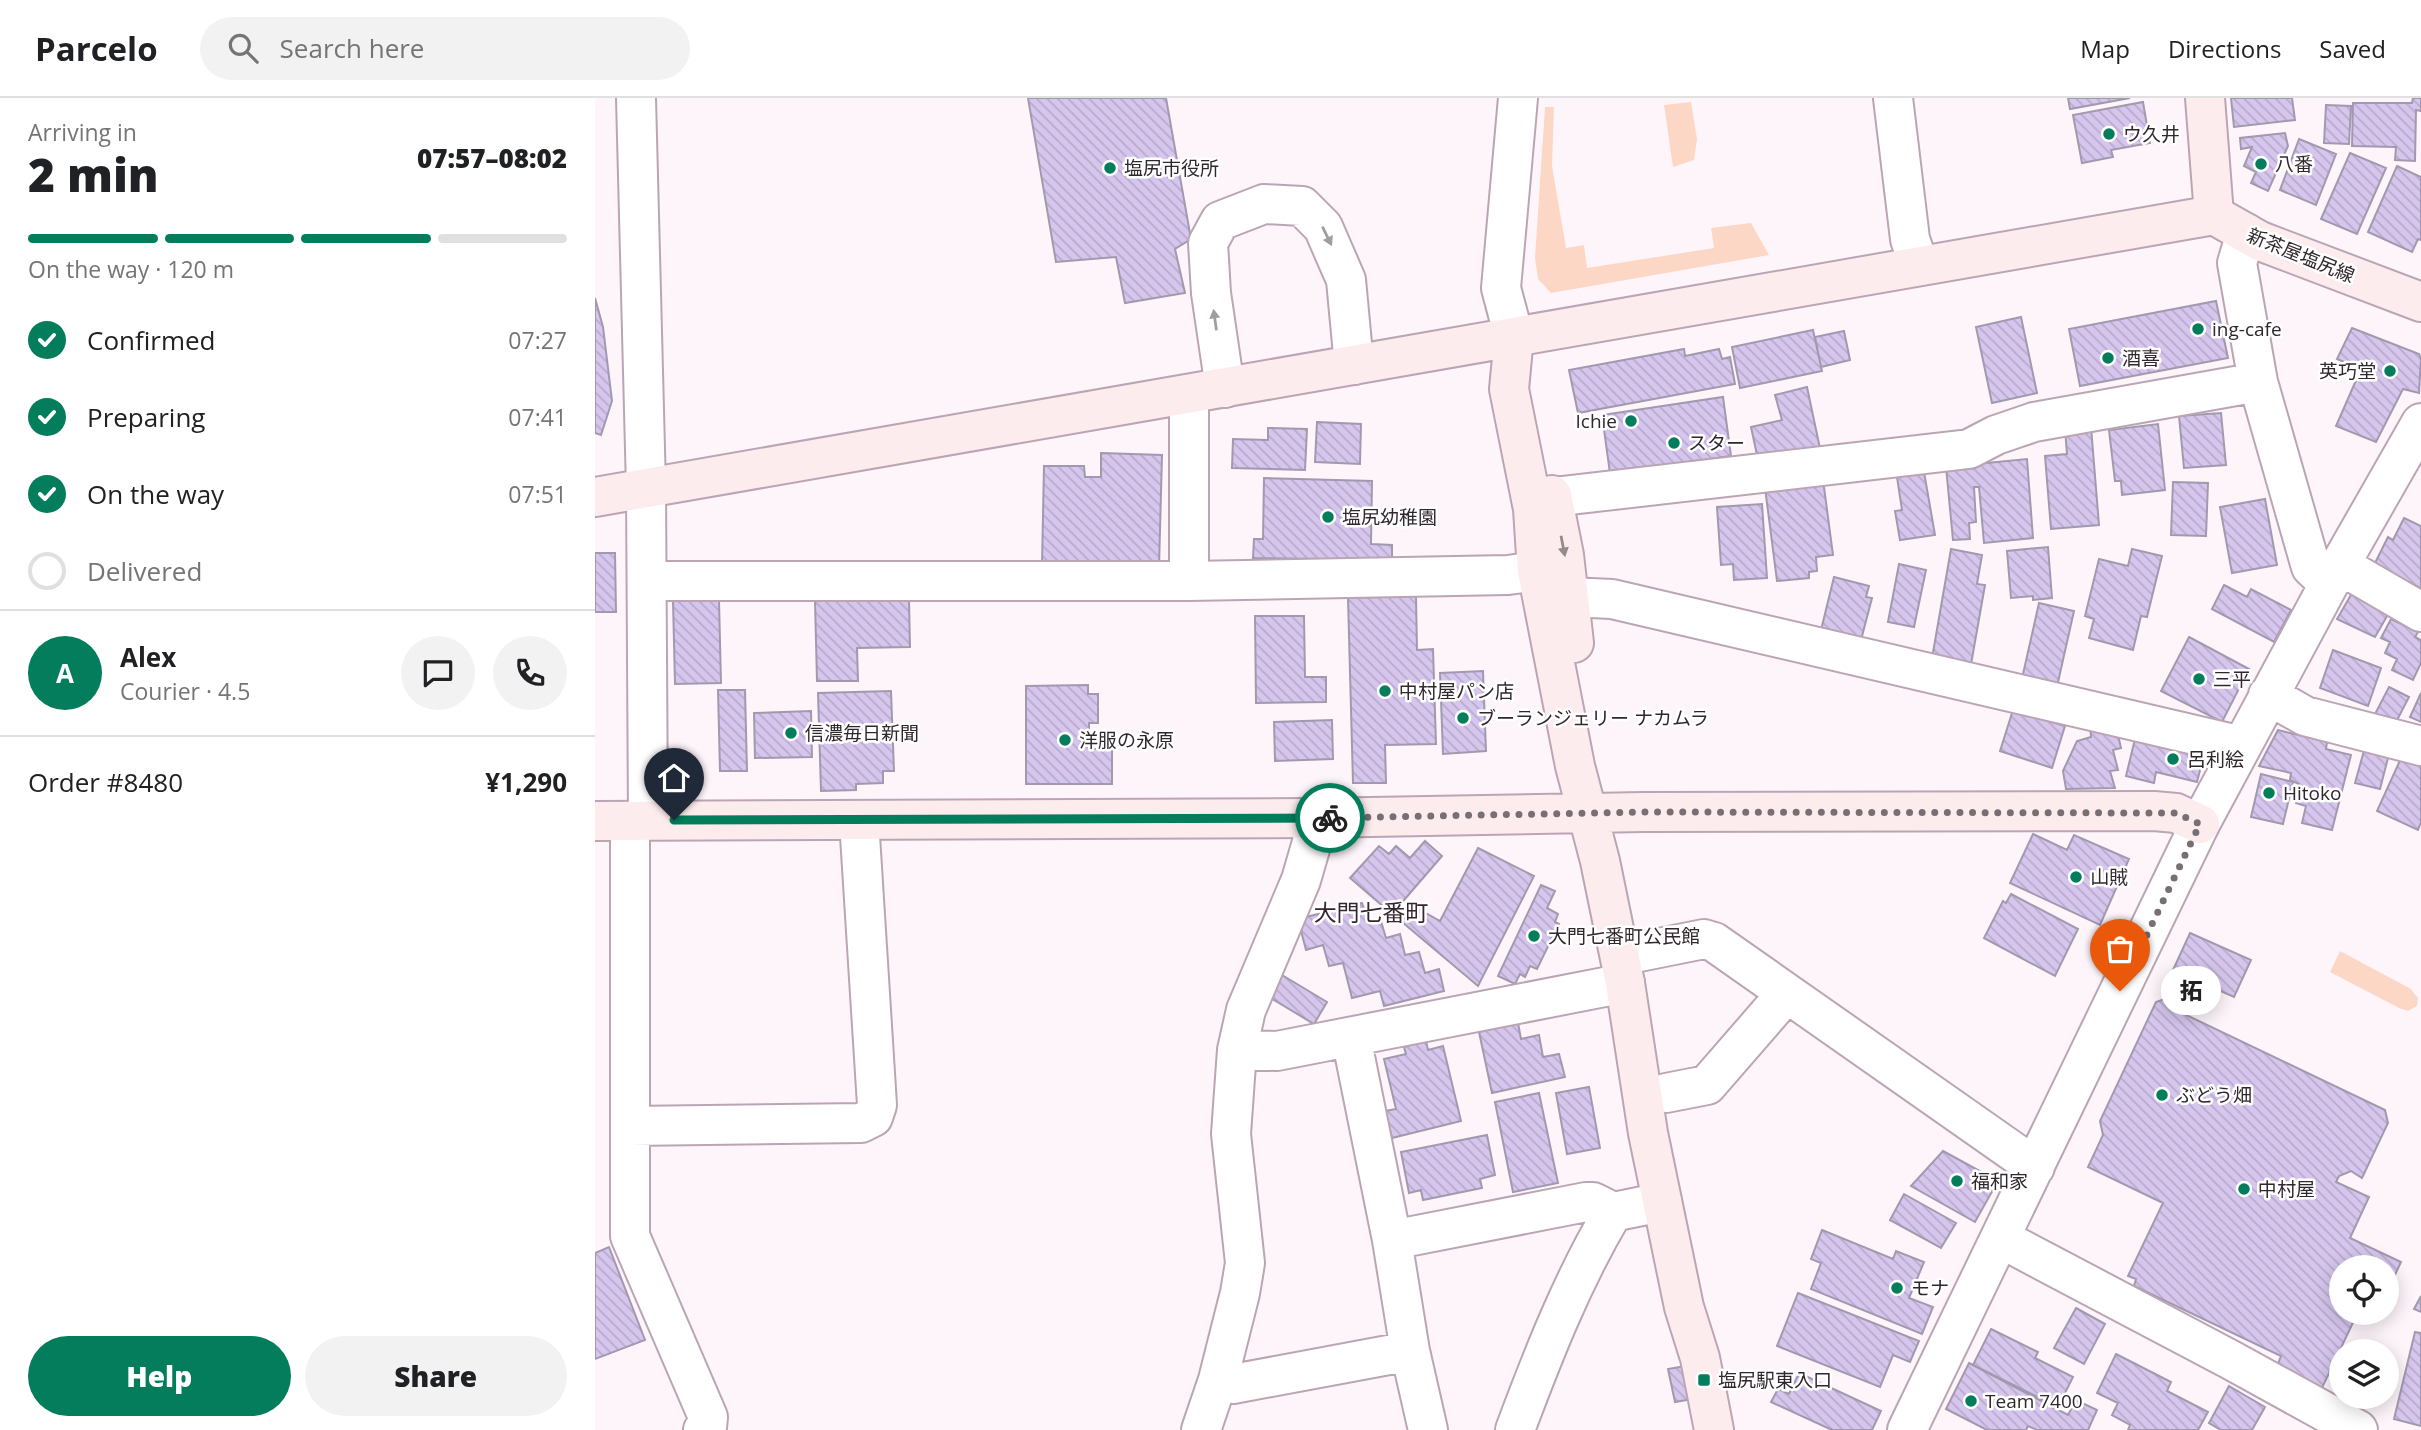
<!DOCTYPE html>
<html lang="en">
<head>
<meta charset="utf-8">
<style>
  :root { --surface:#fff; --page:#f2f2f2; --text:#202124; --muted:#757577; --line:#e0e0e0; --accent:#037d5b }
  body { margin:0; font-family:"Open Sans","Noto Sans JP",sans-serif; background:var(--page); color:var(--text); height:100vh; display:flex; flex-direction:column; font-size:26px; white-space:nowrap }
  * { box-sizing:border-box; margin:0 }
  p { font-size:23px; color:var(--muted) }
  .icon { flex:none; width:38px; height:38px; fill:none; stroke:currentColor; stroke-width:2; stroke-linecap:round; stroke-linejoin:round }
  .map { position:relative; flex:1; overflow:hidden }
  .details { display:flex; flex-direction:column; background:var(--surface); width:595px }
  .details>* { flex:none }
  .buttons { position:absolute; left:1734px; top:1157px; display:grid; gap:14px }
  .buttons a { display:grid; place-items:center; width:70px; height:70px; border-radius:50%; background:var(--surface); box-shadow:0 4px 18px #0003; font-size:35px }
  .pin { position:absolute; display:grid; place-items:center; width:60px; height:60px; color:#fff; margin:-72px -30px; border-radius:50% 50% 50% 0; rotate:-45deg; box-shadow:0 0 7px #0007 }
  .pin .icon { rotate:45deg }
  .courier { position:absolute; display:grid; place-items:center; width:70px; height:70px; margin:-35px; border:5px solid #037d5b; border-radius:50%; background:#fff; color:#222; box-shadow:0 2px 9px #0007 }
  .bubble { position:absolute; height:49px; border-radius:24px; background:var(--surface); box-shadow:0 4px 18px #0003; font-size:23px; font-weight:800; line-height:49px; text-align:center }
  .head em { font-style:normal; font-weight:800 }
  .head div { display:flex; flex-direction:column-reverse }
  .head { display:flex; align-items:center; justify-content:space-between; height:119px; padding:0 28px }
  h1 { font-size:46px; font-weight:800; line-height:52px }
  .bar { display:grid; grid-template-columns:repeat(4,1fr); gap:10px 7px; align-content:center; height:84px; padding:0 28px }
  .bar i { height:9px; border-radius:5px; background:var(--line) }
  .bar .selected { background:var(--accent) }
  .bar p { grid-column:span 4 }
  .line { display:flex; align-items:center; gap:18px; padding:0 28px; border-top:2px solid var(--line) }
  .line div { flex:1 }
  .round { display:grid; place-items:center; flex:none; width:74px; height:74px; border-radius:37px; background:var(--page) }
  ol { padding:0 28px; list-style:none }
  li { display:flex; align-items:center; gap:21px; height:77px }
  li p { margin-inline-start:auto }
  li .icon { padding:7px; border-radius:50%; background:var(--accent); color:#fff; stroke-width:4 }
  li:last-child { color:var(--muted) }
  li i { width:38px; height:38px; border:4px solid var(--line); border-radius:50% }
  .button { display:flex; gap:14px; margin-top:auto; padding:14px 28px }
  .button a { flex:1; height:80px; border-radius:42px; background:var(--accent); color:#fff; font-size:28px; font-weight:800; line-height:80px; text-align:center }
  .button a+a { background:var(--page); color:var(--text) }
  header { display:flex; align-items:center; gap:42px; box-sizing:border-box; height:98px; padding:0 35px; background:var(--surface); border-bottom:2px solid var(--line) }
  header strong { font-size:33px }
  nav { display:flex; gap:38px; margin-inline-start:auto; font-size:24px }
  .search { width:490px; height:63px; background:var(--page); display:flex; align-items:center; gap:18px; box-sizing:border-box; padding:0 24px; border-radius:38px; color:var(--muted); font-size:26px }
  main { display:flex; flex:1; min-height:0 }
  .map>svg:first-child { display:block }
</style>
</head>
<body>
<header>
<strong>Parcelo</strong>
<div class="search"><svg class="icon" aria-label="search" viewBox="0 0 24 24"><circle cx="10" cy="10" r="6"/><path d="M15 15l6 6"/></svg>Search here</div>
<nav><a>Map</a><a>Directions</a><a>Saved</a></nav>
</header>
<main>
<section class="details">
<div class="head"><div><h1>2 min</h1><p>Arriving in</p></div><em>07:57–08:02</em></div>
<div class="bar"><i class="selected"></i><i class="selected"></i><i class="selected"></i><i></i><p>On the way · 120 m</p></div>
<ol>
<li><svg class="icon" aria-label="check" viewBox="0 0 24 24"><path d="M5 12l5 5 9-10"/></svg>Confirmed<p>07:27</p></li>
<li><svg class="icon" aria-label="check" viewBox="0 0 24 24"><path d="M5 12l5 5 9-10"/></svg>Preparing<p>07:41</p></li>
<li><svg class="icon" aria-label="check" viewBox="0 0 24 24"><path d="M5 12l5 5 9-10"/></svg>On the way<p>07:51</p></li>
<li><i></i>Delivered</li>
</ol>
<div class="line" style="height:126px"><b class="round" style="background:var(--accent);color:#fff">A</b><div><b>Alex</b><p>Courier · 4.5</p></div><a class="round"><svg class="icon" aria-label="chat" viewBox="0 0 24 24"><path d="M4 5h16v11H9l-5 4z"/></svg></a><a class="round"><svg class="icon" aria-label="phone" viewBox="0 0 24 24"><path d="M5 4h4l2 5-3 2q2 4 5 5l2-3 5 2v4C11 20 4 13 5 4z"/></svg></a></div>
<div class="line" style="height:91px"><div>Order #8480</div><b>¥1,290</b></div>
<div class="button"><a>Help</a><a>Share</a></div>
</section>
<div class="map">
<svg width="1826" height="1332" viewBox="0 0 1826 1332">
  <defs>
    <pattern id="building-back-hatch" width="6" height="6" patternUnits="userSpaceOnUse" patternTransform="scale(1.75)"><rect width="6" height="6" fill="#d6c6ee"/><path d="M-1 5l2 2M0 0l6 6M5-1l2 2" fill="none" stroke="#b8aacc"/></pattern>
  </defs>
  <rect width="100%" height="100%" fill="#fef5fb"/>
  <!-- green -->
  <path fill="#fdd7c5" d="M1096,4L1102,41L1099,62L1078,69L1069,7Z
    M950,9H959L957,68L971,150L989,147L992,170L1119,150L1116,130L1156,125L1174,157L956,195L943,181L940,160Z
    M1745,853L1816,891L1823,900L1822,908L1813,913L1804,910L1735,874Z"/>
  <!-- building -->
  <path fill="url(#building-back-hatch)" stroke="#a199ae" stroke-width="2" d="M433,0H571L596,141L580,151L590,195L530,205L521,159L461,164Z
    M1473,0H1535L1475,11Z
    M1636,0H1697L1700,22L1639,29Z
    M1818,0H1826V13L1821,12L1820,63L1800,62L1801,49L1757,48L1758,5H1817Z
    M1548,4L1555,45L1516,52L1518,59L1487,65L1478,17Z
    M1731,7L1756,8L1754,46L1729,45Z
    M1690,35L1693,48L1673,93L1656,85L1661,74L1649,68L1657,49L1646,51L1645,40Z
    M1704,41L1741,56L1721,107L1685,92Z
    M1755,55L1791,70L1762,136L1726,121Z
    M1802,68L1826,79V142L1823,141L1817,154L1773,134Z
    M0,200L8,229L17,303L6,337L0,335Z
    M1621,203L1633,260L1485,288L1474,231Z
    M1426,219L1442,295L1397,305L1381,229Z
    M1757,230L1824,256L1826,261L1824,295L1808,291L1781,344L1741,328L1766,271L1742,261Z
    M1218,232L1227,273L1145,290L1137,249Z
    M1249,233L1255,262L1226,269L1220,239Z
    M1089,251L1090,258L1124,251L1127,261L1135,259L1140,286L983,315L974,272Z
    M1212,289L1227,360L1162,357L1156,329L1187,322L1180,297Z
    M1128,299L1136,358L1015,375L1007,317Z
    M1626,315L1631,367L1589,370L1584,318Z
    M722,324L766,326L765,366L720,364Z
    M1563,326L1570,392L1527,397L1526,383H1520L1514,332Z
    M1496,329L1504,427L1456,431L1450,358L1472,356L1470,331Z
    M673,330L712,331L710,372L637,370L638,341L673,342Z
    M506,355L567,357L564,470L447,467L449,368H489L490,379H506Z
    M1432,361L1438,440L1389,445L1384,389H1379L1381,424L1374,425L1375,441L1358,442L1351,369Z
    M1227,374L1238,457L1221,459L1222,473L1214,474V480L1182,483L1169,382Z
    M1329,374L1340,437L1305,442L1300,413L1307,412L1302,379Z
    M669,380L777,383L776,446L797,447V462L658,460L659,441H668Z
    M1578,384L1613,385L1611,438L1576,437Z
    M1670,401L1682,467L1637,475L1625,409Z
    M1167,406L1172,480L1139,482L1138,466L1126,467L1122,409Z
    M1809,420L1826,428V490L1779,467L1793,439L1798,442Z
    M1453,449L1457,500L1438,502V498L1416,500L1412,453Z
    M1356,451L1387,457L1382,486L1390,487L1375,572L1336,566Z
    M1537,451L1567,458L1552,519L1546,518L1538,552L1494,540L1499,521L1490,518L1504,461L1533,468Z
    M0,455H20L21,514H0Z
    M1304,466L1331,472L1319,529L1293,524Z
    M1239,479L1274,488L1271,499L1277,500L1266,542L1226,532Z
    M1629,487L1652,499L1656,491L1696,512L1679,544L1617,511Z
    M1760,490L1799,506L1780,539L1742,521Z
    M821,498L822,552L838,551L841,646L790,647L791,685H758L753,500Z
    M314,501L315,549L262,550L263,583H222L220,503Z
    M124,502L126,585L80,586L78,503Z
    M1444,505L1479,513L1461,593L1426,585Z
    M660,518H709L710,579H731V604L661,605Z
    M1796,521L1823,534L1820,539L1826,542V565L1818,582L1797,572L1802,561L1790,555L1795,544L1786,540Z
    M1594,539L1654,571L1627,624L1566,593Z
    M1738,552L1786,570L1773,608L1725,590Z
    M888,573L891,653L848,656L845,575Z
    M493,587V596H503V625H494V651H517V686H431V588Z
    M1794,589L1814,599L1799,628L1779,618Z
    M123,592H150L152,673H125Z
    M296,593L299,673H288V685L261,686V692L226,693L223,595Z
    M1826,595V624L1815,619Z
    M1418,612L1470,628L1457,670L1405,653Z
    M216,613L217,659L160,660L159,615Z
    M737,622L738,661L680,663L679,624Z
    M1520,624L1526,650L1518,652L1523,672L1515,673L1520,690L1471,691L1468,673L1482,643L1496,639L1495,630Z
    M1683,632L1732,644L1731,651L1756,657L1737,732L1707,725L1711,708L1701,705L1704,686L1695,682L1696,675L1664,668Z
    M1540,641L1610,653L1602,684L1561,674L1559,685L1531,678Z
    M1770,649L1794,656L1785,691L1760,685Z
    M1807,658L1826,666V724L1823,732L1782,713Z
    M1666,676L1698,684L1688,726L1656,719Z
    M1438,736L1472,752L1479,737L1534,761L1505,827L1415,785Z
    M830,743L847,758L797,816L755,780L784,748L794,756L801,748L815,760Z
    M883,750L939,778L883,888L807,824L812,814L817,818L822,810L845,823Z
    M946,787L960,793L952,810L963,816L960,824L964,826L942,871L935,868L930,879L925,876L920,886L903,878Z
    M1416,796L1483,831L1460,878L1389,840L1408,803L1411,805Z
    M767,805L773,823L785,820L791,840L805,836L810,857L824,854L830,875L844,871L849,893L789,908L785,893L757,900L748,865L734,868L728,847L711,852L703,821Z
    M1595,835L1656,862L1639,899L1578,872Z
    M687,877L732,904L719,926L674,899Z
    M1575,899L1589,907L1585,914L1790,1012L1793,1025L1767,1080L1756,1073L1744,1078L1741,1084L1774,1099L1755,1140L1806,1164L1792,1194V1169H1746V1214H1763L1727,1290L1682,1268L1686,1258L1539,1188L1541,1181L1533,1178L1568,1105L1493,1069L1508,1037L1505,1023L1561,904Z
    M923,925L926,941L944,937L948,959L964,956L970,979L897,995L884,934Z
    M831,943L833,952L848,948L866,1023L797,1040L790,1013L801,1011L789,961L811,956L809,949Z
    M994,989L1005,1050L972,1056L961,995Z
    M944,995L963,1085L918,1094L900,1004Z
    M892,1037L900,1077L885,1081L887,1090L828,1102L826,1092L814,1095L806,1054Z
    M1348,1053L1403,1083L1380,1124L1316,1088Z
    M1309,1096L1361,1125L1346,1150L1295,1122Z
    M1227,1132L1298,1161L1301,1153L1329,1164L1314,1200L1338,1209L1327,1236L1216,1191L1226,1165L1216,1161Z
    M14,1149L50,1242L0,1261V1155Z
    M1203,1195L1324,1243L1315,1264L1298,1257L1285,1289L1182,1248Z
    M1826,1198V1214L1819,1211Z
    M1481,1210L1510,1226L1489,1266L1459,1250Z
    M1396,1231L1443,1254L1440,1260L1478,1279L1463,1309L1378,1267Z
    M1820,1234L1826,1235V1328L1799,1321Z
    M1521,1256L1576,1284L1572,1293L1613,1314L1603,1332H1533L1535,1327L1517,1317L1523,1305L1502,1295Z
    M1374,1265L1473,1317L1481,1302L1502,1312L1493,1332H1442L1433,1328L1431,1332H1392L1351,1311Z
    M1091,1268L1098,1301L1080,1304L1073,1271Z
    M1204,1275L1286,1313L1277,1332H1237L1176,1304L1183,1291L1194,1296Z
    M1634,1288L1670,1309L1657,1332H1626L1614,1325Z"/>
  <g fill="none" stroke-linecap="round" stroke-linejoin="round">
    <!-- street casing -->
    <g stroke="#bba5b4" stroke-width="42">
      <path id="street" d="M41,0L51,390L53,722
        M1298,0L1315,141L1324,168
        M1651,135L1642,165L1663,284L1716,469L1734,486
        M919,239L906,190L923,0
        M630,290L616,195L613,145L625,123L669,106L707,108L728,129L751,182L759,267
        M958,399L1374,351L1401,337L1439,324L1663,284
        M1745,467L1826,514
        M73,483H594L913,477L942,473
        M594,483V296
        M974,499L1017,501L1647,648
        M1673,597L1710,618L1826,648
        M35,723V1138L113,1319L112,1329L108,1332
        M1044,854L1109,841L1119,844L1440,1069
        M756,939L797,1142L815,1253L833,1332
        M642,952L682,953L1030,885
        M1071,995L1112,987L1191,896
        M35,1028L266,1025L278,1019L282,1007L264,722
        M1405,1140L1636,1262L1763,1332
        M797,1142L991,1104H998L1018,1114L1067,1104
        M623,1282L638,1286L815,1253
        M606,1332L623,1282L645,1195L650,1165L636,1036L642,952L651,912L706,782L717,744L719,720
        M920,1332C948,1257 977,1183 1018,1114
        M1312,1332L1605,726L1734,486L1826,325"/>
    </g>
    <!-- secondary casing -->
    <g stroke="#bba5b4" stroke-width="42">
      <path id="secondary" d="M1610,0L1619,117
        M1619,117L1665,143L1826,204
        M919,239L914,291L938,411L942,473L980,668L1005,763L1030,885L1053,1035L1089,1209L1105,1260L1119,1332
        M957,397L969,457L979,545
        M0,399L1619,117
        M0,723L719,720L1048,714L1559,713L1581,715L1605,726"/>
    </g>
    <!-- street -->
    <use href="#street" stroke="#fff" stroke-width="38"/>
    <!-- secondary -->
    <use href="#secondary" stroke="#fdecee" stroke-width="38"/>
  </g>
  <!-- one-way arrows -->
  <defs><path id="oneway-solid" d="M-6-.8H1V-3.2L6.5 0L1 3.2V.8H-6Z" transform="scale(1.75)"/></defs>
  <g fill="#a29ea0">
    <use href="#oneway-solid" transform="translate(732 138) rotate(64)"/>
    <use href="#oneway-solid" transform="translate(620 222) rotate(-98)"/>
  </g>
  <use fill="#968a8e" href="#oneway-solid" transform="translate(968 448) rotate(79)"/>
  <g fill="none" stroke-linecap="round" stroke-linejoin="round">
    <!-- done -->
    <path stroke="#786f75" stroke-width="7" stroke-dasharray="0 12.6" d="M735,720L1048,714L1581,715L1605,726L1525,893"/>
    <!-- route -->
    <path stroke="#037d5b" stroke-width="9" d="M79,722L735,720"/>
  </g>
  <!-- markers -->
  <g fill="#037d5b" stroke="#fff" stroke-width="2.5">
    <circle cx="1514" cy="36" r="7"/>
    <circle cx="1666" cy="66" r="7"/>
    <circle cx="515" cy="70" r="7"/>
    <circle cx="1603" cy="231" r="7"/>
    <circle cx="1513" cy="260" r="7"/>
    <circle cx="1795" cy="273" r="7"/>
    <circle cx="1036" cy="323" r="7"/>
    <circle cx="1079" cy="345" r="7"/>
    <circle cx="733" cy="419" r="7"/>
    <circle cx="1604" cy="581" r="7"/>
    <circle cx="790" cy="593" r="7"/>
    <circle cx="868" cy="620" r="7"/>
    <circle cx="196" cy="635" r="7"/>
    <circle cx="470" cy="642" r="7"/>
    <circle cx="1578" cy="661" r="7"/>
    <circle cx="1674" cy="695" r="7"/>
    <circle cx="1481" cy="779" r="7"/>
    <circle cx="939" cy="838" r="7"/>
    <circle cx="1567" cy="997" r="7"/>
    <circle cx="1362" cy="1083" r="7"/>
    <circle cx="1649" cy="1091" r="7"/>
    <circle cx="1302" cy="1190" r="7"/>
    <rect x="1102" y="1275" width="14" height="14" rx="3.5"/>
    <circle cx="1376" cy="1303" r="7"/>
  </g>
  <g text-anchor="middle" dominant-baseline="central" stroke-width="5" stroke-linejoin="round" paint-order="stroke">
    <!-- poi labels -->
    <g font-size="19" fill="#30272d" stroke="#fff" text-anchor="start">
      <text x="1528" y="36">ウ久井</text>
      <text x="1680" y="66">八番</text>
      <text x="529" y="70">塩尻市役所</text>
      <text x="1617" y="231">ing-cafe</text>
      <text x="1527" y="260">酒喜</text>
      <text x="1781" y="273" text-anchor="end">英巧堂</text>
      <text x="1022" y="323" text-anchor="end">Ichie</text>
      <text x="1093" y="345">スター</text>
      <text x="747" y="419">塩尻幼稚園</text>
      <text x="1618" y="581">三平</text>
      <text x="804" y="593">中村屋パン店</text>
      <text x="882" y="620">ブーランジェリー ナカムラ</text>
      <text x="210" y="635">信濃毎日新聞</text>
      <text x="484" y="642">洋服の永原</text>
      <text x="1592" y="661">呂利絵</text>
      <text x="1688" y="695">Hitoko</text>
      <text x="1495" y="779">山賊</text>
      <text x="953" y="838">大門七番町公民館</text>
      <text x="1581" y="997">ぶどう畑</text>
      <text x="1376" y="1083">福和家</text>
      <text x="1663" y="1091">中村屋</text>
      <text x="1316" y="1190">モナ</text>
      <text x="1123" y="1282">塩尻駅東入口</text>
      <text x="1390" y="1303">Team 7400</text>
    </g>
    <!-- street labels -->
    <g font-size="19" fill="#30272d" stroke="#fff">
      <text transform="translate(1706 157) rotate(22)">新茶屋塩尻線</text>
    </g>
    <!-- quarter labels -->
    <g font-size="23" fill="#352530" stroke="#fff">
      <text x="776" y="814">大門七番町</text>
    </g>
  </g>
</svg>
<div class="buttons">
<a><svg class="icon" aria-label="locate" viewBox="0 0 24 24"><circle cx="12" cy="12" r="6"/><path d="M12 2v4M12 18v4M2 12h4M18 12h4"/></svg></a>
<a><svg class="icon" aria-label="layers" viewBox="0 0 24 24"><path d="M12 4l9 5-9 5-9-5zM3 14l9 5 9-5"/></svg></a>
</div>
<div class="pin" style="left:1525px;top:893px;background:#ea580c"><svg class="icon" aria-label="bag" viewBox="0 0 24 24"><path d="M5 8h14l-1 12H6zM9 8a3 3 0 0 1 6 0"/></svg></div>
<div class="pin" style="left:79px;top:722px;background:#1f2937"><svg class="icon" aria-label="home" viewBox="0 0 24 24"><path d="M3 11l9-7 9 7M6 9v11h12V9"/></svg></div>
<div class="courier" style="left:735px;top:720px"><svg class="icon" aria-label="bike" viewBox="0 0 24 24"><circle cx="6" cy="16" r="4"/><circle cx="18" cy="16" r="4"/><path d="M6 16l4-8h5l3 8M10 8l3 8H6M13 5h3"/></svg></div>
<div class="bubble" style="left:1566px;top:868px;width:60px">拓</div>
</div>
</main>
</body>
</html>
